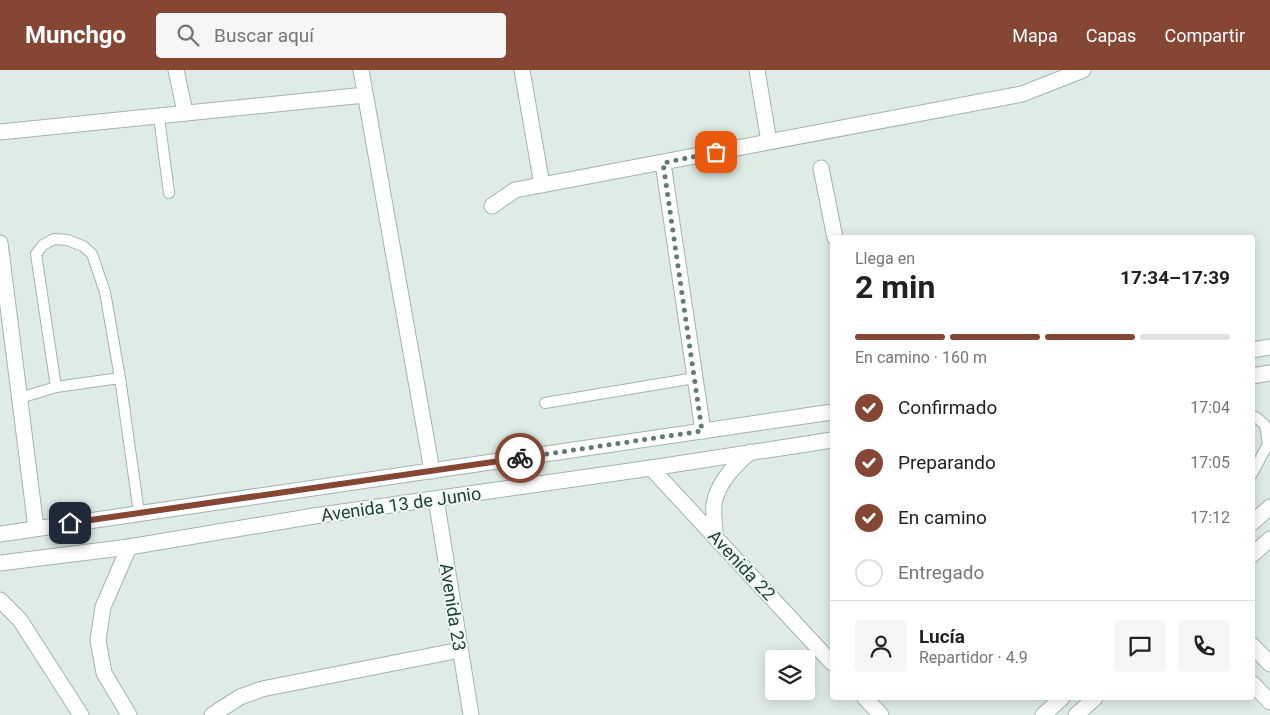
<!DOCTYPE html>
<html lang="es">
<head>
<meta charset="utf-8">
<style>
  :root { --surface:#fff; --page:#f6f6f6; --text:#222; --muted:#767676; --line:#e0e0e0; --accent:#854634 }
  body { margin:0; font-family:Roboto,sans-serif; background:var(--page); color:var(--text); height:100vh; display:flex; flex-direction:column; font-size:19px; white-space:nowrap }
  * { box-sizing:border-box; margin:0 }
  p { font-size:16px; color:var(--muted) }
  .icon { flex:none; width:28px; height:28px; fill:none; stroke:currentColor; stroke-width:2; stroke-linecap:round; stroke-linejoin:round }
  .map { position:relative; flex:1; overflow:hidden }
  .side { position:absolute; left:830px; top:165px; width:425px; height:465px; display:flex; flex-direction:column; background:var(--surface); border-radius:5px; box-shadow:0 2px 12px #0003 }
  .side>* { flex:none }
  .fabs { position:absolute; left:765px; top:580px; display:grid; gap:10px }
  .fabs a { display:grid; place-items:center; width:50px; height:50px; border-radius:5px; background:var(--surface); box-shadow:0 2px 12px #0003; font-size:25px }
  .pin { position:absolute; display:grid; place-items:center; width:42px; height:42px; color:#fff; margin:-21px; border-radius:10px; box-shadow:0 2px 8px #0006 }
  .courier { position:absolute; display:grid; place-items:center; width:50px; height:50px; margin:-25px; border:4px solid #854634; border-radius:50%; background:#fff; color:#222; box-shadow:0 1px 6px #0007 }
  .overview em { font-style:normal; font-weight:700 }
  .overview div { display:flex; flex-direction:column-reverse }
  .overview { display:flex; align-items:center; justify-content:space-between; height:85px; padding:0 25px }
  h1 { font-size:32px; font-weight:700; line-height:38px }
  .bar { display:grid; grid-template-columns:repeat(4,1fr); gap:8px 5px; align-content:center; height:60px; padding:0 25px }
  .bar i { height:6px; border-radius:4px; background:var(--line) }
  .bar .active { background:var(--accent) }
  .bar p { grid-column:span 4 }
  .line { display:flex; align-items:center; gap:12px; padding:0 25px; border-top:1px solid var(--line) }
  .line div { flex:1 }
  .round { display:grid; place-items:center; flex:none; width:52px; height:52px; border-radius:5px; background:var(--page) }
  ol { padding:0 25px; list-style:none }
  li { display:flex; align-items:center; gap:15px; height:55px }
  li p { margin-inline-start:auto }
  li .icon { padding:5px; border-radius:50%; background:var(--accent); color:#fff; stroke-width:4 }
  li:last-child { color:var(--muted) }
  li i { width:28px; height:28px; border:2px solid var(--line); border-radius:50% }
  header { display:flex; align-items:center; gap:30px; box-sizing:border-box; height:70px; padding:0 25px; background:var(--accent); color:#fff }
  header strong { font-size:24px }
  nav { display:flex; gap:28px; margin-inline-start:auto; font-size:18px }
  .search { width:350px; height:45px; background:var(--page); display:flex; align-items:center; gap:12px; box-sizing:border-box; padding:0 18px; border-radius:5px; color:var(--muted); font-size:19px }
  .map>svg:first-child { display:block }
</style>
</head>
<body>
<header>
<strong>Munchgo</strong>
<div class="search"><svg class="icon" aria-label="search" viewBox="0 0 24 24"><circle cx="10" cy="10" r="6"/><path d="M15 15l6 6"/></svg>Buscar aquí</div>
<nav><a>Mapa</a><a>Capas</a><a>Compartir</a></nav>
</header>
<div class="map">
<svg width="1270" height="645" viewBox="0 0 1270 645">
  <rect width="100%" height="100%" fill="#dfece6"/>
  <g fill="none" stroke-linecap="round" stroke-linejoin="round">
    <!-- service casing -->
    <g stroke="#a1b5ad" stroke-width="12">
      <path id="service" d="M159,47L169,123
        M56,317L120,308
        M20,328L56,317L36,184L43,175L54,169L67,170L83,176L92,184L105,222L120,308L139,443
        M545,333L695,308
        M1252,346L1257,348L1265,355L1268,374L1252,404"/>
    </g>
    <!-- minor casing -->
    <g stroke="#a1b5ad" stroke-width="17">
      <path id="minor" d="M176,0L185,42
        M361,0L432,401
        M522,0L542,115
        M757,0L769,72
        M0,62L365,25
        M663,93L703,361
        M821,98L835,168
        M492,136L515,120L1022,24L1083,0
        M0,173L36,458
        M651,398L832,593
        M436,429L471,645
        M1252,453L1270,437
        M715,466C715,456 713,444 714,434C718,412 734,396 750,382
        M1252,485L1270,469
        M0,530L20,550L81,645
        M1252,575L1270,594
        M1252,613L1270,632
        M865,628L881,645
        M129,645L104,603L98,570L103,537L129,477
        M212,645L240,627L262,619L460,580
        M1043,645L1062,628
        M1076,645L1095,628"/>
    </g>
    <!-- tertiary casing -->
    <g stroke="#a1b5ad" stroke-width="17">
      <path id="tertiary" d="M1252,280L1270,277
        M1252,306L1270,303
        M0,464L832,342
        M0,493L129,477L314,446L651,398L832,370"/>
    </g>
    <!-- service -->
    <use href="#service" stroke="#fff" stroke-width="10"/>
    <!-- minor -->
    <use href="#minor" stroke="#fff" stroke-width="15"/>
    <!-- tertiary -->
    <use href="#tertiary" stroke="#fff" stroke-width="15"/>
  </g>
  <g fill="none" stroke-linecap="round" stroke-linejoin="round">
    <!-- done -->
    <path stroke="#627c73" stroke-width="5" stroke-dasharray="0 9" d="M520,388L702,361L663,93L716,82"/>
    <!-- route -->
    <path stroke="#854634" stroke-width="6" d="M70,453L520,388"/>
  </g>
  <g text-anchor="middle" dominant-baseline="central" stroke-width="4" stroke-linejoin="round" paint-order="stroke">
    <!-- street labels -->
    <g font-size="18" fill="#1e3f35" stroke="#f0f9f4">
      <text transform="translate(401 434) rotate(-8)">Avenida 13 de Junio</text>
      <text transform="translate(742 495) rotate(47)">Avenida 22</text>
      <text transform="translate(453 537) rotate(81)">Avenida 23</text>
    </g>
  </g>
</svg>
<div class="fabs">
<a><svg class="icon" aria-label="layers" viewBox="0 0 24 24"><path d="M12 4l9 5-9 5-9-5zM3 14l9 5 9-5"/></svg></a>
</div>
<div class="pin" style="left:716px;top:82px;background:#ea580c"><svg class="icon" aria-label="bag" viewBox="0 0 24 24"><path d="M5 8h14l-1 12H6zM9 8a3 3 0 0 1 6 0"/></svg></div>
<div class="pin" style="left:70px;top:453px;background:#1f2937"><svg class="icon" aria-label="home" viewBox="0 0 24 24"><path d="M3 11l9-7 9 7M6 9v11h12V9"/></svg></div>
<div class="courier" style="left:520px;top:388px"><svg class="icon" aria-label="bike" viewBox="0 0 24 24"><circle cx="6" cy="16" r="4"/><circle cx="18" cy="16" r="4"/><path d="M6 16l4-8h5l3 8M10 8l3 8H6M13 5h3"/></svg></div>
<section class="side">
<div class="overview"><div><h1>2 min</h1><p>Llega en</p></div><em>17:34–17:39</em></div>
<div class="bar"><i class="active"></i><i class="active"></i><i class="active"></i><i></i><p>En camino · 160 m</p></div>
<ol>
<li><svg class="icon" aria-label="check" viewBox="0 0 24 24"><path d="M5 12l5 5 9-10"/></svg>Confirmado<p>17:04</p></li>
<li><svg class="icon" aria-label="check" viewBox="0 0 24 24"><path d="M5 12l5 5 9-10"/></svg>Preparando<p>17:05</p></li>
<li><svg class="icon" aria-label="check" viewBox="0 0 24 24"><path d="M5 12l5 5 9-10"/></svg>En camino<p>17:12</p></li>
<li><i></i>Entregado</li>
</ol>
<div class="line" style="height:90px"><a class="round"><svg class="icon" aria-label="person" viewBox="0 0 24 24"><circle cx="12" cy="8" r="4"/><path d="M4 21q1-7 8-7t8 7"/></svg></a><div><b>Lucía</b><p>Repartidor · 4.9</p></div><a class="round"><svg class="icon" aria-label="chat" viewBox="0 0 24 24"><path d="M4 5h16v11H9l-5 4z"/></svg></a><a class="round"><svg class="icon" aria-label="phone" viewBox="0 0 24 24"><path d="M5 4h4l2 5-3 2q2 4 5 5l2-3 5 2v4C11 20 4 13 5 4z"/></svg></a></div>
</section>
</div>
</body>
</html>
